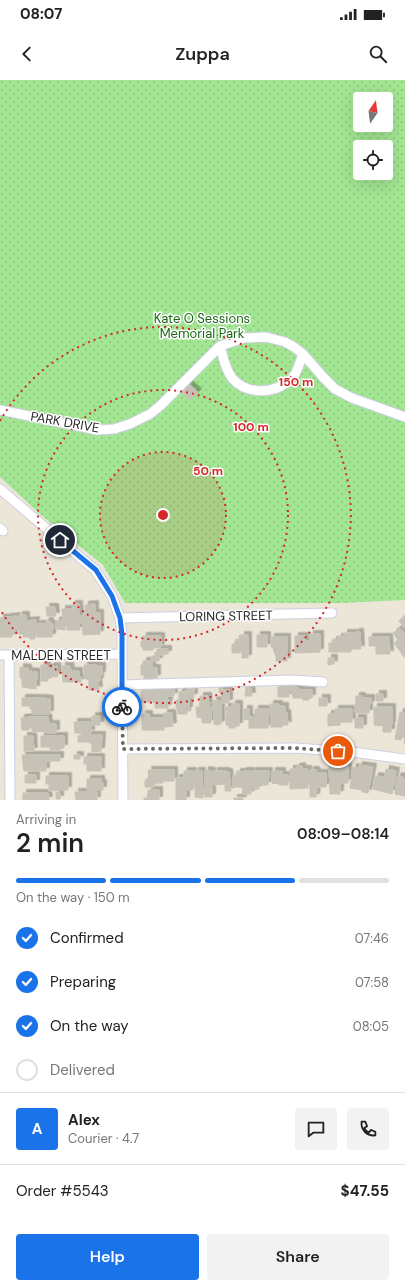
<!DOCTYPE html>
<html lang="en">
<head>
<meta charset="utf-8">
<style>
  :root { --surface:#fff; --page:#f2f2f2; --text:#222; --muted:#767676; --line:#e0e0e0; --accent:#1a73e8 }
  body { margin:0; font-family:"DM Sans",sans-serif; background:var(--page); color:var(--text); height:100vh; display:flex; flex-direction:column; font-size:15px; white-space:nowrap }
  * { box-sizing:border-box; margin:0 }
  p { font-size:13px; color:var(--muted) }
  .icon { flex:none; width:22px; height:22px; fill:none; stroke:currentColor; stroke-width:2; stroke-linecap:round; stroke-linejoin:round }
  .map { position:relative; height:720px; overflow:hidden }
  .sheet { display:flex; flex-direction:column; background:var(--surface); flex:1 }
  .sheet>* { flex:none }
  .needle { width:26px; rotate:14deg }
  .fabs { position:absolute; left:353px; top:12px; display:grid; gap:8px }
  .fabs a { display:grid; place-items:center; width:40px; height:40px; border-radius:4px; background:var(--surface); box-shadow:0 4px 16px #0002; font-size:20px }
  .pin { position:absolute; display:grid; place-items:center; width:34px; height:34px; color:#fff; margin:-17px; border:2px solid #fff; border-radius:50%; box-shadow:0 1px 4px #0007 }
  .courier { position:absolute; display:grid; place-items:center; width:40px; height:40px; margin:-20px; border:3px solid #1a73e8; border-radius:50%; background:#fff; color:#222; box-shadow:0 1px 5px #0007 }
  .overview em { font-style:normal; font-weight:600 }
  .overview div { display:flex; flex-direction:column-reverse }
  .overview { display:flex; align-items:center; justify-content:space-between; height:68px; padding:0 16px }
  h1 { font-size:26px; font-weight:600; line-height:30px }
  .bar { display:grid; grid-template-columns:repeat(4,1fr); gap:6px 4px; align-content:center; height:48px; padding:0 16px }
  .bar i { height:5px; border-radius:3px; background:var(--line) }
  .bar .active { background:var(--accent) }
  .bar p { grid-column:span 4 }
  .line { display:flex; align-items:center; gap:10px; padding:0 16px; border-top:1px solid var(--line) }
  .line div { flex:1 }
  .round { display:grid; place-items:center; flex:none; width:42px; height:42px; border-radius:4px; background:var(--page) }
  ol { padding:0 16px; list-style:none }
  li { display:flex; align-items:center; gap:12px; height:44px }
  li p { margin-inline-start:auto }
  li .icon { padding:4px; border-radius:50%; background:var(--accent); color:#fff; stroke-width:4 }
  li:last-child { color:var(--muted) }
  li i { width:22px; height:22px; border:2px solid var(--line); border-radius:50% }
  .primary-button { display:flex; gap:8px; margin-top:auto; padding:8px 16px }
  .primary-button a { flex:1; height:46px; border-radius:4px; background:var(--accent); color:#fff; font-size:16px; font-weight:600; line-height:46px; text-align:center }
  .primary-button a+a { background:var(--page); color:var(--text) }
  .status { display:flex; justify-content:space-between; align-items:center; height:28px; padding:0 20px; background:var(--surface); direction:ltr }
  .status svg { height:11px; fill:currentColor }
  header { display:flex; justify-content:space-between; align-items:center; height:52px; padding:0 16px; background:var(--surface); font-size:18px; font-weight:600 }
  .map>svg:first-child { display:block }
</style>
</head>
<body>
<div class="status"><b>08:07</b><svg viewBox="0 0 49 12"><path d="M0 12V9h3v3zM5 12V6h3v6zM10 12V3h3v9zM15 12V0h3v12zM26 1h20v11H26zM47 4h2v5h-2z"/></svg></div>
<header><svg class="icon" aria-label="back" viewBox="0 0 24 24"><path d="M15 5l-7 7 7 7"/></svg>Zuppa<svg class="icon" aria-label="search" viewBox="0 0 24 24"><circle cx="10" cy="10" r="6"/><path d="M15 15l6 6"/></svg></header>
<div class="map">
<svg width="405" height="720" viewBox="0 0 405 720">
  <defs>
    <pattern id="park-dots" width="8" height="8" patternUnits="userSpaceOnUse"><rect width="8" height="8" fill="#a2e592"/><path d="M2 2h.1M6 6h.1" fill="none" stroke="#8cc47e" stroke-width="1.8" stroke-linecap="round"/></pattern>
    <filter id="shadow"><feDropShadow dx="3.5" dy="-3.5" stdDeviation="0" flood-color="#0004"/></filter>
  </defs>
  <rect width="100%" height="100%" fill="#ebe6d8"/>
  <!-- park -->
  <path fill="url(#park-dots)" fill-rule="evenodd" d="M0,0H405V520L342,523H125L103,485L40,434L0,397ZM360,19H386V45H360ZM360,67H386V93H360Z"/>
  <!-- building -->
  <path fill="#c6c2b8" stroke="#c6c2b2" filter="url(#shadow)" d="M188,303L198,312L190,320L180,311Z
    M72,524H79L80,544H79L80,550H67V544H65V550L56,549V541L63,540L62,529H73Z
    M95,524V532L96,533H100V554L83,555L82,535H85V525Z
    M46,527H55L56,536H47Z
    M19,535H26V541L36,540L35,559H30V557H23V554H19Z
    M17,536V554H12V557H0V538Z
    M405,536V549L399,541Z
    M46,541H50V544H53L52,557H37V544H45Z
    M400,548L405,554V578L394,563L398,560L393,553Z
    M356,552H360L361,569H351V572H329V563H333V560H338V557H344V553H356Z
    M310,554H320V572L295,573V556H305V563V561H310Z
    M241,555H248V578H242V572H240L239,573H232V564H237L236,559H241Z
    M257,555H267V567H257Z
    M143,556H161V567L153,568V570H143V567H141V561H143Z
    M271,557H287V581H276V576L274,572L273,567H271Z
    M369,557H389L390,574H376V566H369Z
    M157,569H168V574L157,575Z
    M152,576H159V581H152Z
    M328,578H334V584L328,585Z
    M143,581H152V588H157V598L144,599V595H141V585H143Z
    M41,585H47V589L48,588L51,587V586H54V587L57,586L58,596L57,597L48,596V601H41Z
    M84,585H97V586H102V595H100V601H98L99,610H89V600L84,598Z
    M62,586H70L71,591H79V597H81V602H63Z
    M20,587L28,588V591L37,592L36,609L22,607V598H20Z
    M194,605V617H189V630H187V634H178L177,628H176V620H179V612L188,611V606Z
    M219,606H222V613H219Z
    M288,606L289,617H278V607Z
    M290,606H296V608H299V610H312V618H309V620H303V618H293L292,611H290Z
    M246,607L251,608L252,616H245Z
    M147,608H174V616H167V620H169V623H168V628H155V622H141V610L147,611Z
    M222,610H229V623H222Z
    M376,614H383V621H376Z
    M200,616H208L209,626H200Z
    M356,616H362V618H371V624H369V633H355Z
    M22,618H42L50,619V634H32V629H30V626H22Z
    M319,618H327V626H319Z
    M217,620L221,621V644L217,645L214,644L213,621Z
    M232,624H239V646H235V648H229V645H226V633H228V631H225V627H232Z
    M270,624H279V626H285V633H287L288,645H282V647H271Z
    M196,627H211V643H202V638L197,637Z
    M374,627H392V645H391V652H383V646L374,645Z
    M244,629H249V638H255V629H268V648H249V639L244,640Z
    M335,629H352V642H340V645L328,646V634H335Z
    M400,632L405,633V663H404L405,657H402L401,660L395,659Z
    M164,633H172L173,646L164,647V645V650H142V634H149V638H164Z
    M92,636H100V645H92Z
    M32,637H48L49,644H56V653H47V651L32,652V647L29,648V650H22L21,638Z
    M355,638H363V648H355Z
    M74,642H91V653H75Z
    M80,655H102L101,671L92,672V665L89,662H78V656Z
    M24,656H33L34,671H24Z
    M41,656H64V668H60V670H50V667H41Z
    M22,675H60V681H46V691H24Z
    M74,675H80V679H74Z
    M84,677H101V691H87V684H84Z
    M329,683H338L341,684V686H348V703H340V714H330Z
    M359,685L373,687L368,713L362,712V710L350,708L353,687L359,688Z
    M302,686V689H308V708L290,709V689H296V687Z
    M386,689L396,691L392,714L373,709L375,696L385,697Z
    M148,690H174V701H163V703H154V707H145V700L149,698Z
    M205,690L212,691V717H205Z
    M310,690H316L317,693H326V707H317L316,717H310Z
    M184,691H193V710H186V720H176V698H184Z
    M195,691H202L203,718L195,717Z
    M214,691H226V692H229L231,711H225V703H224V704L214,705Z
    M243,691H251V714H243L242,707H233V695H237V692H243Z
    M252,691H269L268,705H261V703H259V709H253Z
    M272,691H282V695H288V705H279V704L272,703Z
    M25,695H36V703H25Z
    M46,696H68V710L49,711V704H46Z
    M399,696L403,697V700H405V716L395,714L397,697Z
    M87,699H101V703H103V710H87Z
    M148,710H159V720H144V718H148Z
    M56,712L60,713V719H56Z
    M75,712H97V720H76Z
    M23,713H48L49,720H23Z
    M234,718H243V720H234Z"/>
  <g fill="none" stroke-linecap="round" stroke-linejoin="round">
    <!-- minor casing -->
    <g stroke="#cecfe2" stroke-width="11">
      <path id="minor" d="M220,266C223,277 225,289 232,298C245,314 271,314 286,303C288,301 292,300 293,297C298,291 300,281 303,274
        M0,330L97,350L114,349L130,344L150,334L161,325L220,266L244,258L266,257L285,262L294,267L303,274L323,297L335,309L352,318L405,337
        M0,409L95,490L112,516L120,538L122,554L123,720
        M0,448L3,451
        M120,538L332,533
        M0,575L122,574
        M9,575L10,720
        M122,605L293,600L323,602
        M123,669L295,668L352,672L405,679"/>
    </g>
    <!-- minor -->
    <use href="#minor" stroke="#fff" stroke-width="9"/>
  </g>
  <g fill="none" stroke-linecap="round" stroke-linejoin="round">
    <!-- done -->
    <path stroke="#6c6a66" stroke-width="4" stroke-dasharray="0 7.2" d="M122,627L123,669L295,668L338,671"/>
    <!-- route -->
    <path stroke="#1a73e8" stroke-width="5" d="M60,460L96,490L112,516L120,538L122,554V627"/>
  </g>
  <!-- distance rings -->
  <circle cx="163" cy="435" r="63" fill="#d62828" fill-opacity=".12"/>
  <g fill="none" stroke="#d62828" stroke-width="2" stroke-dasharray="2 4">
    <circle cx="163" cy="435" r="63"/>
    <circle cx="163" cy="435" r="125"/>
    <path d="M0 341A188 188 0 1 1 0 529"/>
  </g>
  <g text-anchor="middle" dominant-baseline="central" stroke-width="3" stroke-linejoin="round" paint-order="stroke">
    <!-- park labels -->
    <g font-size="13" fill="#1b6716" stroke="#fff">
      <text x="202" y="238">Kate O Sessions<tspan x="202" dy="15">Memorial Park</tspan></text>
    </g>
    <!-- street labels -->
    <g font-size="13" fill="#282828" stroke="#fff">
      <text transform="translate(65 342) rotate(10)">PARK DRIVE</text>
      <text transform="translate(226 536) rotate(-1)">LORING STREET</text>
      <text x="61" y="575">MALDEN STREET</text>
    </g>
  </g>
  <circle cx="163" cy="435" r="6" fill="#d62828" stroke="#fff" stroke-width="2"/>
  <g font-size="12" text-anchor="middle" font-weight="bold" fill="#d62828" stroke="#fff" stroke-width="3" stroke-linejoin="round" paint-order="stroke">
    <text x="296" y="306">150 m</text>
    <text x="251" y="351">100 m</text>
    <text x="208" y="395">50 m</text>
  </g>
</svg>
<div class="fabs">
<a><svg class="needle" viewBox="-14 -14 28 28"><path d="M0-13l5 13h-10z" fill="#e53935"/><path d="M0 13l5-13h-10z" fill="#767676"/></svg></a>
<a><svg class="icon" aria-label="locate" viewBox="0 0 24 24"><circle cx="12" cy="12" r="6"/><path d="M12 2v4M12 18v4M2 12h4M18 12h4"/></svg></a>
</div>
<div class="pin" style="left:338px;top:671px;background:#ea580c"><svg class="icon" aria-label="bag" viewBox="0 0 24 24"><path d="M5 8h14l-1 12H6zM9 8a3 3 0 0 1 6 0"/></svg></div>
<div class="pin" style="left:60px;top:460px;background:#1f2937"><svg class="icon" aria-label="home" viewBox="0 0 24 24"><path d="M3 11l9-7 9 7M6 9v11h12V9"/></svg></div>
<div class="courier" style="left:122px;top:627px"><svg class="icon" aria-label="bike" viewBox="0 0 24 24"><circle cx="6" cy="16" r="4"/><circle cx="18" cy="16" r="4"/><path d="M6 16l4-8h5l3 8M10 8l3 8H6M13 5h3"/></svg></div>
</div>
<section class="sheet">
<div class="overview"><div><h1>2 min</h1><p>Arriving in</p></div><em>08:09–08:14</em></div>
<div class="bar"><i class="active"></i><i class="active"></i><i class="active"></i><i></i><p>On the way · 150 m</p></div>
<ol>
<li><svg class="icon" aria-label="check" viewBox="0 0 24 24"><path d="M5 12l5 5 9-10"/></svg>Confirmed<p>07:46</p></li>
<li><svg class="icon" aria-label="check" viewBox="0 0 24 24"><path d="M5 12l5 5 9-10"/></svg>Preparing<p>07:58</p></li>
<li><svg class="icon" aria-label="check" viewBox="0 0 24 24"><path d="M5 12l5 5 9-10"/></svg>On the way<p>08:05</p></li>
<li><i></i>Delivered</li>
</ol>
<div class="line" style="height:72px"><b class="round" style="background:var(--accent);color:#fff">A</b><div><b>Alex</b><p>Courier · 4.7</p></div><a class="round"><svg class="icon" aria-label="chat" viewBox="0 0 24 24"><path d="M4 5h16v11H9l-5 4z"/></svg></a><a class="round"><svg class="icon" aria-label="phone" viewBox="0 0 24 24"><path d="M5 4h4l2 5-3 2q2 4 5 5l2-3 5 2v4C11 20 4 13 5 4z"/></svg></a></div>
<div class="line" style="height:52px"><div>Order #5543</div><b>$47.55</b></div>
<div class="primary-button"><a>Help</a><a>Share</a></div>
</section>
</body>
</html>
